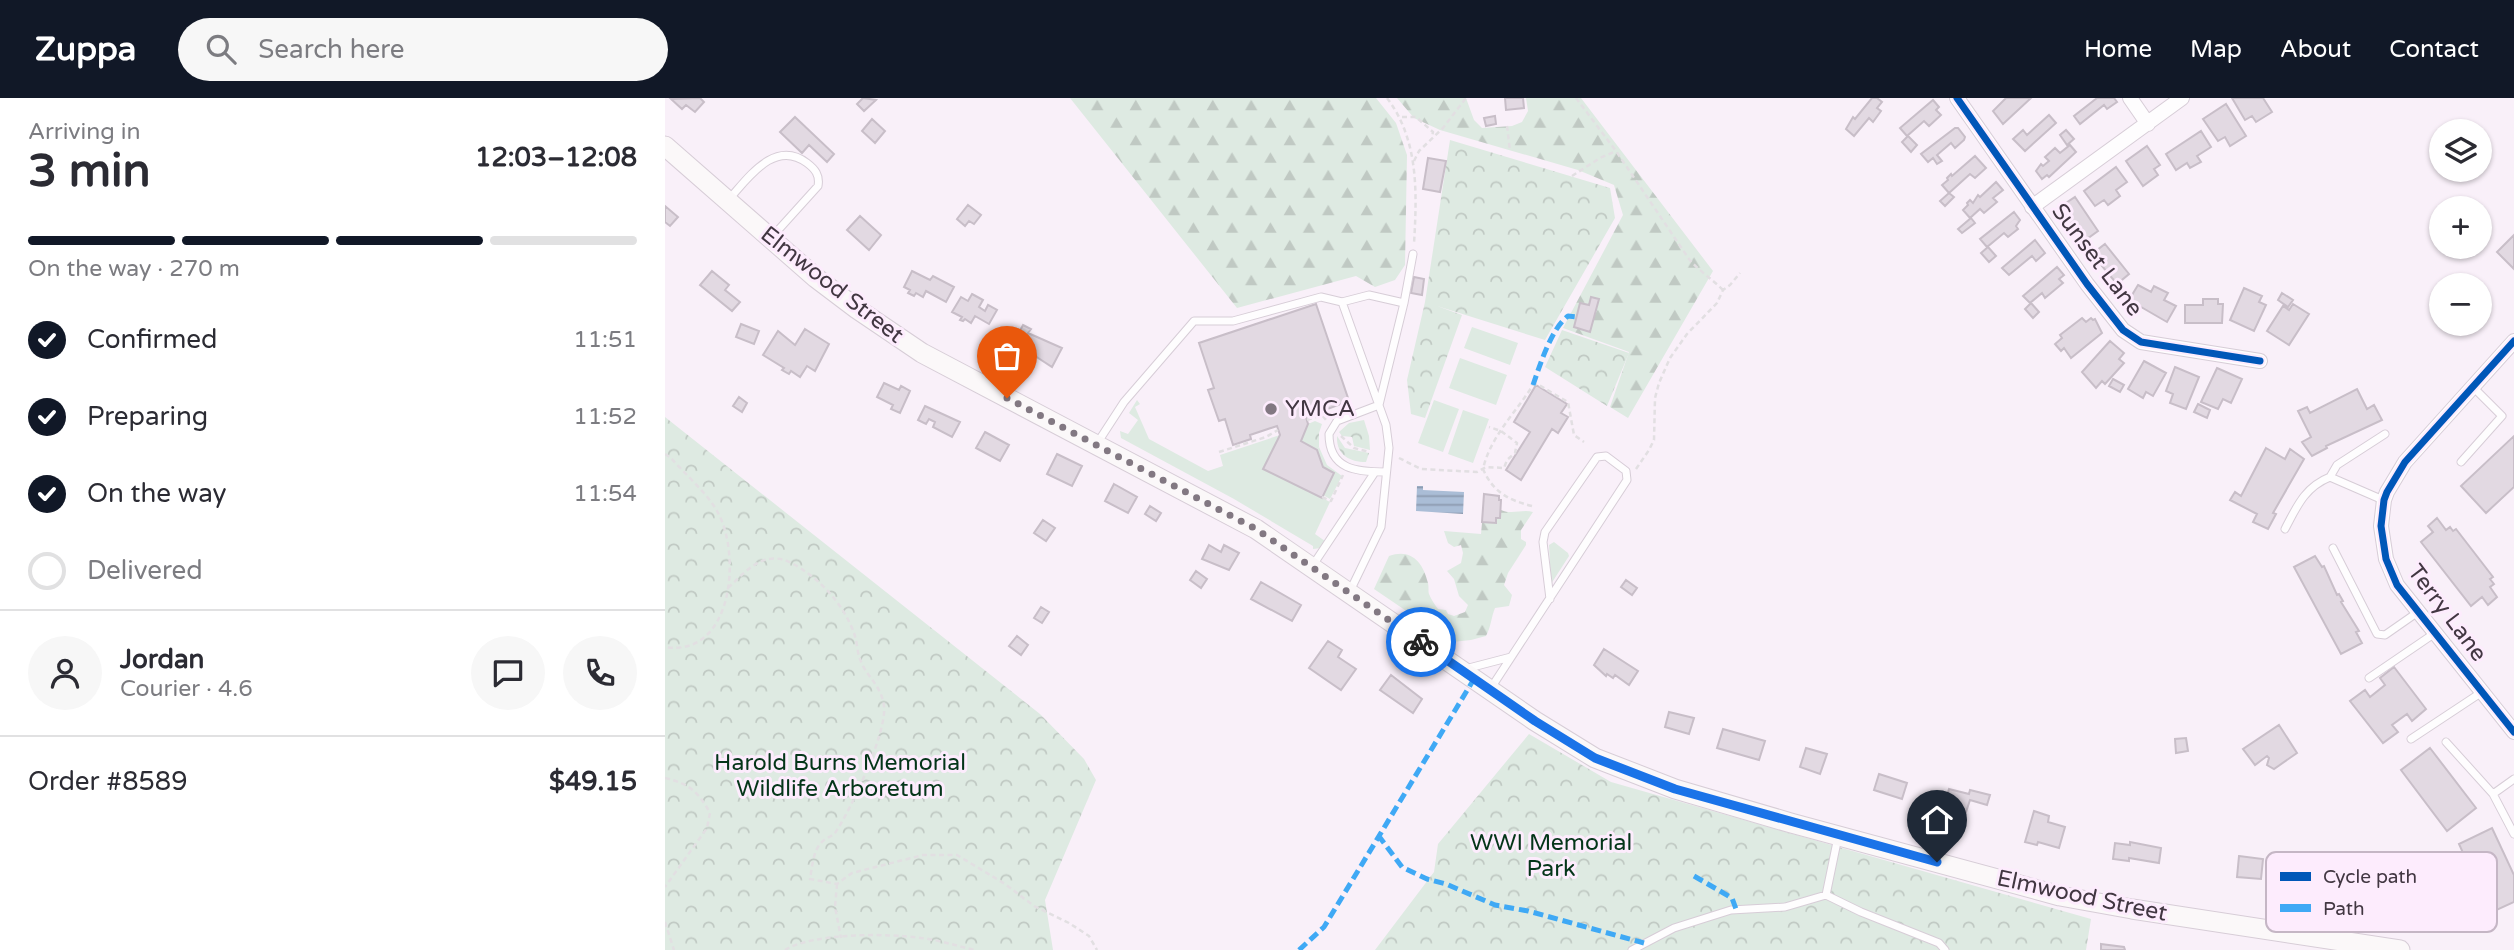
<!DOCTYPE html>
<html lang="en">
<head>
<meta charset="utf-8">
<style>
  :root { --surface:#fff; --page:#f7f7f7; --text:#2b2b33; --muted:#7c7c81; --line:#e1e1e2; --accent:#111827 }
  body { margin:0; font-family:"Varela Round",sans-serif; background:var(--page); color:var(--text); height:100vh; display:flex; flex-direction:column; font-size:26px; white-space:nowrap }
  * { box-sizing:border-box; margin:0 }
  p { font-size:23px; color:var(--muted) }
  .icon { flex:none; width:38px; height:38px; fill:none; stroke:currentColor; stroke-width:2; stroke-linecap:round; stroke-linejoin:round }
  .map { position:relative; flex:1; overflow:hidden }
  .side { display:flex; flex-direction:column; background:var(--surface); width:665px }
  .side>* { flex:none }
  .controls { position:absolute; left:1764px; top:21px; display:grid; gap:14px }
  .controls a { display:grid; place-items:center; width:63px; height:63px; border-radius:50%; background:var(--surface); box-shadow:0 2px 5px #0004; font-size:35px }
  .pin { position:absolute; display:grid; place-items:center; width:60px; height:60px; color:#fff; margin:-72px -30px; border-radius:50% 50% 50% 0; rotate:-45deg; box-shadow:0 0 7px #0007 }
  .pin .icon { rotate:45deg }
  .courier { position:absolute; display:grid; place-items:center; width:70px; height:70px; margin:-35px; border:5px solid #1a73e8; border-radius:50%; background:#fff; color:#222; box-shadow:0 2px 9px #0007 }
  .overview em { font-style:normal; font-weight:800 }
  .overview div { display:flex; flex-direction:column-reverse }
  .overview { display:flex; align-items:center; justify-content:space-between; height:119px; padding:0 28px }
  h1 { font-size:46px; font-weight:800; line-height:52px }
  .bar { display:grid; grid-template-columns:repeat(4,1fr); gap:10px 7px; align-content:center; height:84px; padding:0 28px }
  .bar i { height:9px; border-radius:5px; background:var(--line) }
  .bar .selected { background:var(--accent) }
  .bar p { grid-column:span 4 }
  .line { display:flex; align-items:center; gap:18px; padding:0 28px; border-top:2px solid var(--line) }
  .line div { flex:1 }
  .round { display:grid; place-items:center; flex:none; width:74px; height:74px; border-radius:37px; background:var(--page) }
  ol { padding:0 28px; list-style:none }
  li { display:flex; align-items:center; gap:21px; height:77px }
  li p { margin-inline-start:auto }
  li .icon { padding:7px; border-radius:50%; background:var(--accent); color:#fff; stroke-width:4 }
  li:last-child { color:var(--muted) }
  li i { width:38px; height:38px; border:4px solid var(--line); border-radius:50% }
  header { display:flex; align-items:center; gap:42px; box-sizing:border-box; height:98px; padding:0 35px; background:var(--accent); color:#fff }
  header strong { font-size:33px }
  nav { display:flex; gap:38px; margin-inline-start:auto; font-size:24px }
  .search { width:490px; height:63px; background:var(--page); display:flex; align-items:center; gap:18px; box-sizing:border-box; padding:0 24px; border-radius:38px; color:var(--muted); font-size:26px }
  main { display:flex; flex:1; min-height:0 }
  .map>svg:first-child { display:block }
</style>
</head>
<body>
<header>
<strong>Zuppa</strong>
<div class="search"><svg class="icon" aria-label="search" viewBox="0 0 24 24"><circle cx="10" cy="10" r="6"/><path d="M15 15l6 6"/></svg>Search here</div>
<nav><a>Home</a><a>Map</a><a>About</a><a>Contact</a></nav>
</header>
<main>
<section class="side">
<div class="overview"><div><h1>3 min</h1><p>Arriving in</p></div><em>12:03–12:08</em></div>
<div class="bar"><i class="selected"></i><i class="selected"></i><i class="selected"></i><i></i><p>On the way · 270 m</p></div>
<ol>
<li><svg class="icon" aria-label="check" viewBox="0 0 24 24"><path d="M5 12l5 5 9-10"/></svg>Confirmed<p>11:51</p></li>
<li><svg class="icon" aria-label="check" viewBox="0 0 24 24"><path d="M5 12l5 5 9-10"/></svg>Preparing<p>11:52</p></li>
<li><svg class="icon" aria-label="check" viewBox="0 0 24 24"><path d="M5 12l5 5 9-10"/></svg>On the way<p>11:54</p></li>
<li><i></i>Delivered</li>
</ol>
<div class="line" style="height:126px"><a class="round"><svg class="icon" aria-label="person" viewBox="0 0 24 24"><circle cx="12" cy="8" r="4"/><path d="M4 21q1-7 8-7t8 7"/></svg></a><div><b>Jordan</b><p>Courier · 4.6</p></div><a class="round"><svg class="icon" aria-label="chat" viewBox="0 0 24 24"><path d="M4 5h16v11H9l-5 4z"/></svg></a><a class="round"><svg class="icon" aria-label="phone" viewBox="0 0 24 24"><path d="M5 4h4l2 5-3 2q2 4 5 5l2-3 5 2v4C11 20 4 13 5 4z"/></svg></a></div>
<div class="line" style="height:91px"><div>Order #8589</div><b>$49.15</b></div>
</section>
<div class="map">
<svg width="1849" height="852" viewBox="0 0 1849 852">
  <defs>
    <pattern id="forest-firs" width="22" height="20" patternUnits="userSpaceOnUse" patternTransform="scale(1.75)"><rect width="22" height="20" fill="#deeae2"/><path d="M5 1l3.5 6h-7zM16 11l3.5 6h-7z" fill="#c0c9c3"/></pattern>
    <pattern id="park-crowns" width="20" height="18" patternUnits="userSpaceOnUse" patternTransform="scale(1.75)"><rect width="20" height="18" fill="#deeae2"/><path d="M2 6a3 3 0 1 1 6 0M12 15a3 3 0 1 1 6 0" fill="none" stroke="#c0c9c3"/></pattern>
    <pattern id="water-rules" width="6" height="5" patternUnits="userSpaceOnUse" patternTransform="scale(1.75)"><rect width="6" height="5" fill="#aabdd6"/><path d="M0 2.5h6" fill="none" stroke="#8c9aaf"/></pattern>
  </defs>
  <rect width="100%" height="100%" fill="#f9f0f9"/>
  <!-- green -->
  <path fill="#deeae2" d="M807,229L853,245L845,267L799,250Z
    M795,260L842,277L831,307L784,290Z
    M472,302L475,306L470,309L484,341L543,373L558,368L555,357L615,337L598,370L665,404L650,436L660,443L656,450L648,451V448L569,401L456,340L455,333L463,336L473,322L464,315Z
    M769,302L794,311L778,354L753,345Z
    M798,312L824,321L808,365L783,356Z
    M654,349L662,367L677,378L665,401L658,397L669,375L658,369L652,352Z
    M889,444L903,455L904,458L886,486L884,447Z"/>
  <!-- forest -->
  <path fill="url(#forest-firs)" d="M405,0H711L731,25L742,57L740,167L730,182L710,189L691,178L572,210Z
    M732,0H801L809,22L817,30L847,28L857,24L863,13L861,0H916L1048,173L963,320L945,309L964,254L898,230L958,117L949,87L913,72L775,32L749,20Z
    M836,412C847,417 857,411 868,414L856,432V441L861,444V447L843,475L839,487L847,497L844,508L830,510C826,520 826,529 821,538L806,542L787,544L709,491L724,458C746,450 758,464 763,485C764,489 763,493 764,496C766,501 770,507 773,511L781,512L783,516L789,518L800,514L803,507L794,498L789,481L782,473L796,465L798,455L796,447L789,449L783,445L779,433L816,436L817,425H831L832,420H835Z"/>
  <!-- park -->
  <path fill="url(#park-crowns)" d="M785,42L945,90L950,120L880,242L772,208L797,217L760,320L746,316L742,282L760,204Z
    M897,232L964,255L942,308L880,269Z
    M0,319L375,616L419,661L431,682L380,802L388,852H0Z
    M699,322L704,338L705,352L689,348L687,339L677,338L674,334L684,325Z
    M650,323L657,326L654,335V349L652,352L636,343L643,326Z
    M672,338L680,350L704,355L701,364C684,364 671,356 672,338Z
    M864,636L946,684L1426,821L1421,852H710L769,774L773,746Z"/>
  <!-- water -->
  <path fill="url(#water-rules)" d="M752,388H758V392L799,394L798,416L751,413Z"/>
  <!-- building -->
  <path fill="#e2d9e2" stroke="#c8bec8" stroke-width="2" d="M35,0L39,4L30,14L21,7L17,11L6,1Z
    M198,0L211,2L199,13L192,6Z
    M840,0H858L859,10L841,12Z
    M1207,0H1212L1217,4L1212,10L1216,13L1208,24L1204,20L1189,38L1181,31L1188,19L1190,21Z
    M1341,0H1366L1338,26L1328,13Z
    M1432,0H1449L1452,4L1442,11L1439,7L1415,26L1409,18Z
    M1567,0H1598L1607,14L1591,24L1587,18L1580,22Z
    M1268,2L1274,9L1271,12L1276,17L1264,28L1259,23L1242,38L1235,30Z
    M1561,6L1581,38L1565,48L1560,39L1553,43L1538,21Z
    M1384,17L1391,25L1360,53L1348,41L1358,32L1362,37Z
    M830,18L831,26L821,28L819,20Z
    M130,19L169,56L162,64L144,47L137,55L115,34Z
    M207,21L220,33L210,45L197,33Z
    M1290,30H1293L1300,39L1299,42L1290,50L1286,45L1272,57L1277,63L1272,66L1268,60L1263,64L1256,56Z
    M1401,32L1409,41L1402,47L1395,37Z
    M1536,33L1546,49L1532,58L1536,64L1525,70L1522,65L1511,72L1501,56Z
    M1243,38L1252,47L1246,54L1237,44Z
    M1405,47L1411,54L1384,79L1382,77L1377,81L1371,73L1376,66L1378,68L1384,63L1380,59L1390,50L1395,55Z
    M1482,48L1495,67L1489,71L1493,77L1478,88L1461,63Z
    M1310,58L1321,70L1310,80L1305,76L1284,95L1277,87L1283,82L1282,80L1286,76L1287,78Z
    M763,60L781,63L775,94L758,91Z
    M1451,69L1462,84L1451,92L1455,98L1443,107L1439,102L1430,108L1419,93Z
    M1331,84L1338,92L1328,100L1332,104L1319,115L1315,111L1305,120L1298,112L1303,107L1302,105L1305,102L1308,105L1313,97L1315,99Z
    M1284,95L1289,99L1280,108L1275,103Z
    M1410,99L1433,133L1419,143L1395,109Z
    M303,107L316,117L309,126L304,123L300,128L292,121Z
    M0,108L13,119L5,128L0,124Z
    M1349,114L1355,122L1351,128L1353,131L1343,139L1339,135L1322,149L1315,141Z
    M195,118L216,137L204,152L182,132Z
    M1306,120L1310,125L1297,135L1293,131Z
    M1849,137V171L1832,154Z
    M1370,142L1380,155L1371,163L1367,158L1344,177L1337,170Z
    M1440,146L1464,176L1452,186L1427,156Z
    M1323,149L1331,158L1324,164L1316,155Z
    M1392,169L1399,177L1394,181L1398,185L1380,200L1377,195L1365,205L1358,198Z
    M47,173L64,187L60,192L75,204L67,213L35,187Z
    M247,173L265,182L268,178L289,189L281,204L261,193L258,199L251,195L249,198L243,195L245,192L239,189Z
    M749,179L759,181L757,197L746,195Z
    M1473,187L1486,194L1489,188L1503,195L1499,202L1511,208L1502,224L1464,202Z
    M1579,190L1597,198L1594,204L1601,207L1589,233L1565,222Z
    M1617,195L1628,202L1623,209L1613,202Z
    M307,196L318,202L314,209L320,213L323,207L332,212L324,226L310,218L306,225L300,221L298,223L295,222L297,219L287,214L296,199L303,203Z
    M926,199L934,201L925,234L909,229L915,205L924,207Z
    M1538,201H1553V206H1558L1557,225H1520V207H1538Z
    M1366,205L1374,214L1368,220L1360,211Z
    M651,206L684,303L641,319L643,326L636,343L652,352L658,369L669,375L657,400L598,371L615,337L612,328L585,337L586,341L568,347L560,321L554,323L543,292L549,290L534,245Z
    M1628,206L1644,216L1624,247L1602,233L1618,208L1624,212Z
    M1417,220L1421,224L1426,220L1428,222L1430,221L1437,235L1406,260L1399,250L1396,253L1390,246L1397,240L1395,237Z
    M76,226L94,233L89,246L71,239Z
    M358,227L366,231L363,235L397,250L387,269L361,252L365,245L351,240Z
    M140,231L164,246L150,273L142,268L135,279L126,273L124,276L117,272L119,270L98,257L113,233L130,247Z
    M1445,243L1459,255L1454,261L1459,265L1440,286L1437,283L1431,290L1417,274Z
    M1479,263L1501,275L1488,298L1481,294L1478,300L1463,291Z
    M1510,269L1534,279L1521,311L1505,305L1508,296L1501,293Z
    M1552,270L1577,281L1566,305L1558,301L1553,311L1536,304Z
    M1448,281L1459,287L1455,294L1444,288Z
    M219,285L234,292L236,288L245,293L235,315L226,311L228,307L212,299Z
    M871,287L902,306L896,315L903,319L893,335L887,331L856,382L841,372L865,334L849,324Z
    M1692,291L1702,311L1709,307L1717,322L1661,348L1662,350L1647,358L1637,344L1646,339L1633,313L1642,309L1645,315Z
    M74,299L82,305L77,314L68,308Z
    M1533,306L1545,312L1542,320L1529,314Z
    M260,308L295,324L287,339L268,329L270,324L264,321L261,326L253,322Z
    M320,334L344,347L335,363L311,350Z
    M1849,338V389L1821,415L1796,388Z
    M1601,350L1620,361L1625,351L1639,361L1608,415L1611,416L1603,431L1588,424L1592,416L1565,402L1570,394L1576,398Z
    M392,356L417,368L407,388L382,376Z
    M449,386L472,399L463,415L440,403Z
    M819,396L834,398V402H836L835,420H831V425L817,424Z
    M485,408L496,415L491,423L480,416Z
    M1772,420L1781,432L1785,429L1788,433L1791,431L1828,479L1825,481L1829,486L1825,489L1832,499L1823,507L1817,499L1806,508L1756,444L1768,434L1763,428Z
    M378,422L390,430L381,443L369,435Z
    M544,447L556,454L559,447L574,455L564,472L537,461Z
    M1650,458L1657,469L1659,468L1672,497L1674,496L1678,503L1676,504L1694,533L1691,534L1697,545L1676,556L1629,469Z
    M531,473L542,481L536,490L525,482Z
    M961,482L972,490L967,497L956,489Z
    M596,484L636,507L627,523L586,501Z
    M376,509L384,514L377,525L369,520Z
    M352,538L363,547L356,557L344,548Z
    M663,543L677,552L673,559L691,571L676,592L644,570Z
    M939,551L973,573L964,587L950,577L948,580L942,576L941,578L929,567Z
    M1729,569L1761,611L1747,623L1742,616L1727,627L1733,634L1718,645L1685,603L1700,592L1705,599L1720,587L1715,580Z
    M726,577L757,601L748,615L715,592Z
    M1004,614L1029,620L1024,636L1000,629Z
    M1614,627L1632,655L1609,671L1602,667L1604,660L1602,658L1590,667L1578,651Z
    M1058,631L1100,643L1094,662L1052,650Z
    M1521,640L1523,653L1511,655L1510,641Z
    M1141,650L1162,656L1155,676L1135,669Z
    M1765,650L1811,710L1782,733L1736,672Z
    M1214,676L1242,685L1237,701L1209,692Z
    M1284,691L1304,696L1305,692L1325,697L1322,707L1305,702L1301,714L1279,708Z
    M1369,713L1384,718L1383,724L1400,729L1394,750L1373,744L1372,747L1360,744Z
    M1827,730L1849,777V804L1825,815L1794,746Z
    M1465,744L1496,750L1494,765L1464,760V763L1448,761L1450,745L1465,747Z
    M1574,758L1598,761L1596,781L1572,779Z
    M1436,846L1459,849L1460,852H1436Z"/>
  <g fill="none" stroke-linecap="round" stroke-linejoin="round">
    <!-- lane casing -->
    <g stroke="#d7cdd7" stroke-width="9">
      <path id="lane" d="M65,100C84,79 110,41 142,65C150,71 155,77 153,88L106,140
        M677,204L704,197L739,205L714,307L672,323L664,336C664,372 692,374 721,374
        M739,205L748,156
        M433,344L459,304L529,223H568L656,199L677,204L721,327L724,350L716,429L685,493
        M1796,364L1837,318L1808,289
        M1665,379L1672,367L1720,336
        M1620,431C1632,408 1640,389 1665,379L1718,402
        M1668,450L1712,536L1720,537L1753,514
        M648,467L710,374
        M800,571L846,559
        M1704,580L1770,535
        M826,590L962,382L961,373L941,358L932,359L880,434L878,444L885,501
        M1746,641L1817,594
        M1781,644L1828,696
        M1849,681L1828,696L1849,736
        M1161,797L1173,739
        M967,852L1009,830L1066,812L1120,809L1161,797L1196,814L1274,845L1280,852"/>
    </g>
    <!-- street casing -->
    <g stroke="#d7cdd7" stroke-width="16">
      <path id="street" d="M1292,0L1422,186L1458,232L1476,244L1595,263
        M1465,0L1483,26
        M1367,109L1517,0
        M1849,243L1740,364L1722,394L1719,402L1716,428L1721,461L1732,487L1849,634"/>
    </g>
    <!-- secondary casing -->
    <g stroke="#d7cdd7" stroke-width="21">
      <path id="secondary" d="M0,48L151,180L192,211L257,255L591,431L870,623L930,660L1010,691L1126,725L1395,798L1467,811L1735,852"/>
    </g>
    <!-- path -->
    <path stroke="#e2dfe2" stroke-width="2.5" stroke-dasharray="5 3.5" stroke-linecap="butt" d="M722,0C754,42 752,95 749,146
      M911,0L951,53L1024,161C1034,173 1047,181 1058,192
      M737,19H751L768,34L767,39
      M842,28L845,53
      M749,63L754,53L778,30L801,0
      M907,78L935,60L951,53
      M642,322L657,317L661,322
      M676,338L689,350L704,354
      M554,354L601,339L613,332
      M0,356L6,360C20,376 42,395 52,413C77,456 68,560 0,549
      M734,360L756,371L812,374L821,369L839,370L842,362L850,355L852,345L836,333L824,329
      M971,371L984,352L989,342L990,300L994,285L1005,260L1022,236L1052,205L1058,192L1065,187L1075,175
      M657,399L666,403L678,377
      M867,408C843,402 828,394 818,371C825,339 852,313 868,287L872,286L903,304L909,337L919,344
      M63,490C86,468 103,448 135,470C159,485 179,508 189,535C192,543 192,553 195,561C201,579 216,586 219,608C222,634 187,709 172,732C168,739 161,739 156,745C148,753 147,770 145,781L172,786L187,775L258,757H292L340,786L369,808L404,825L424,838L432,852
      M0,680C24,686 33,693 45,715L42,730L0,789
      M172,786L170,809L176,840
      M0,824L9,852
      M120,852C147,835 223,835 256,840C274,842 292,848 310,852"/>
    <!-- lane -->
    <use href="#lane" stroke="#fefdfe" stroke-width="7"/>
    <!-- street -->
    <use href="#street" stroke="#fefdfe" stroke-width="14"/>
    <!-- secondary -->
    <use href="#secondary" stroke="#fbf8f9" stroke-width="19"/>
    <!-- quiet -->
    <path stroke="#3fa9f5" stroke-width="5" stroke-dasharray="10 5" stroke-linecap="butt" d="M868,287C875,267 886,231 903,218L912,219
      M713,737L737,769L762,781L781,786L830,807L863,813L979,845
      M1029,778L1067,800L1071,811
      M634,852L659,829L809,581"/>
    <!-- cycleway casing -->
    <g stroke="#fdecfd" stroke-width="11">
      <path id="cycleway" d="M1292,0L1422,186L1458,232L1476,244L1595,263
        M1849,243L1740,364L1722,394L1719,402L1716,428L1721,461L1732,487L1849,634"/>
    </g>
    <!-- cycleway -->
    <use href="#cycleway" stroke="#0057b8" stroke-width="7"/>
  </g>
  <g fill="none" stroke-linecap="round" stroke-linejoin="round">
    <!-- done -->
    <path stroke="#827882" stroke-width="7" stroke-dasharray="0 12.6" d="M342,300L591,431L756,544"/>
    <!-- route -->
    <path stroke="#1a73e8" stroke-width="9" d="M756,544L870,623L930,660L1010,691L1272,764"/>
  </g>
  <!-- markers -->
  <circle fill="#827882" stroke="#fdecfd" stroke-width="2.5" cx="606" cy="311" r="7"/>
  <g text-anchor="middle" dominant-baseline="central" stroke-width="6" stroke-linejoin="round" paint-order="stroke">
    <!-- street labels -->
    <g font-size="23" fill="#423742" stroke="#fdecfd">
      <text transform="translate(1432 162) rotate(53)">Sunset Lane</text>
      <text transform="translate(167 187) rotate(38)">Elmwood Street</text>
      <text transform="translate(1782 515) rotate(53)">Terry Lane</text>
      <text transform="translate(1417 798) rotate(12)">Elmwood Street</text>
    </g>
    <!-- poi labels -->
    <g font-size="23" fill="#423742" stroke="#fdecfd" text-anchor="start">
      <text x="620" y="311">YMCA</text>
    </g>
    <!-- park labels -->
    <g font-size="23" fill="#043519" stroke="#fdecfd">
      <text x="175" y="665">Harold Burns Memorial<tspan x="175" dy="26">Wildlife Arboretum</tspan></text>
      <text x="886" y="745">WWI Memorial<tspan x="886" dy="26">Park</tspan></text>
    </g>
  </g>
  <!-- legend -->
  <rect x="1601" y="754" width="231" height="80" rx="10" fill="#fdecfd" stroke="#c5b6c5" stroke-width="2"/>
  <rect x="1615" y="774" width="31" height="9" fill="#0057b8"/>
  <rect x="1615" y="806" width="31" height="8" fill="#3fa9f5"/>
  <g font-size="19" fill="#423742">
    <text x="1658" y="785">Cycle path</text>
    <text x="1658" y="817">Path</text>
  </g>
</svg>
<div class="controls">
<a><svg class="icon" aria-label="layers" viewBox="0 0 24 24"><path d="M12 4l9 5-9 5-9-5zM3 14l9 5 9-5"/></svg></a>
<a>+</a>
<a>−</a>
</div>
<div class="pin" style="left:342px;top:300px;background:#ea580c"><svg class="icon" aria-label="bag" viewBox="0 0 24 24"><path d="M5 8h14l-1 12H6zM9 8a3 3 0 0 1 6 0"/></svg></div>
<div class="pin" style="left:1272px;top:764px;background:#1f2937"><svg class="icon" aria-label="home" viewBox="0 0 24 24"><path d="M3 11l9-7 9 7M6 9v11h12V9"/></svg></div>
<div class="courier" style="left:756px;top:544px"><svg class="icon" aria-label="bike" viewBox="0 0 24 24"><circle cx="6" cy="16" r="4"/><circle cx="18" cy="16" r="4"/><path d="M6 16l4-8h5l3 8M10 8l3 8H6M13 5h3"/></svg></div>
</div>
</main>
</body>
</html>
